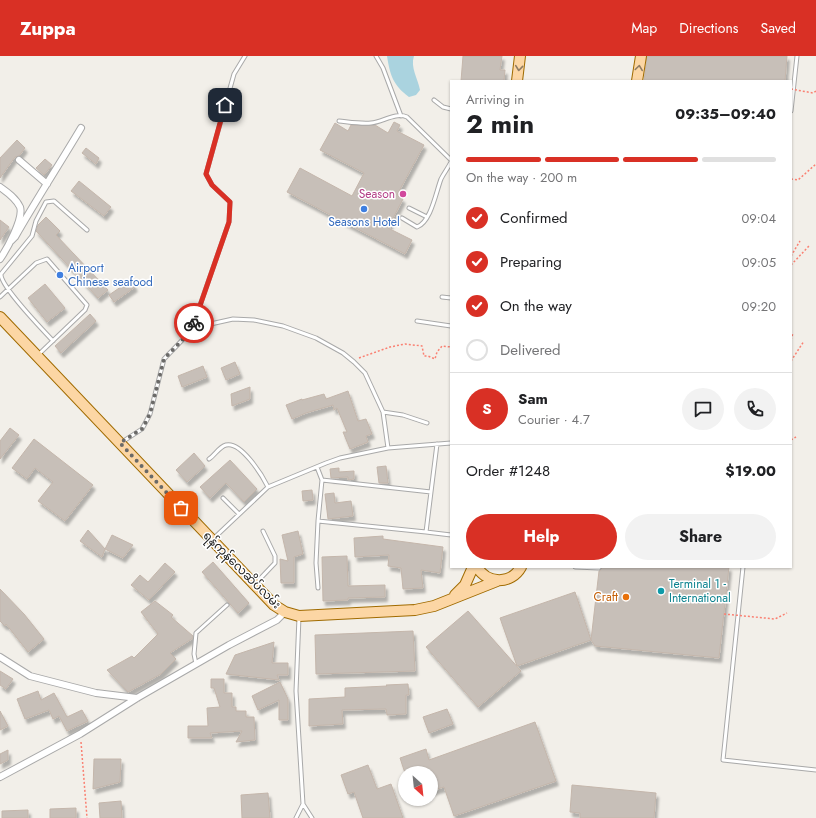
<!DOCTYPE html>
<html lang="en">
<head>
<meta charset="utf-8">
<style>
  :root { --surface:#fff; --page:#f2f2f2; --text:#202124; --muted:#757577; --line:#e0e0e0; --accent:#d93025 }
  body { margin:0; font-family:Jost,"Noto Sans Myanmar",sans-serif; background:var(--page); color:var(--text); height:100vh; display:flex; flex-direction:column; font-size:15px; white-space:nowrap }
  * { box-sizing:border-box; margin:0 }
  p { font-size:13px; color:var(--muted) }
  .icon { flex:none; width:22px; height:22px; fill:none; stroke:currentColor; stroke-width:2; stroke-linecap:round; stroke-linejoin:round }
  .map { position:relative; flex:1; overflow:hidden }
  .details { position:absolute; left:450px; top:24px; width:342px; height:488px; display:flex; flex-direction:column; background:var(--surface); border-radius:0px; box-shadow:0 1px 3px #0004 }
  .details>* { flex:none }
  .needle { width:26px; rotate:153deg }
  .fabs { position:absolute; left:398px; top:710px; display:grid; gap:8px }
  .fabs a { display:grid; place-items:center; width:40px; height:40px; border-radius:50%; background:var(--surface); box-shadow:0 1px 3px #0004; font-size:20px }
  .pin { position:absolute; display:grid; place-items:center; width:34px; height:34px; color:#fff; margin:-17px; border-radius:8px; box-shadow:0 2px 6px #0006 }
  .courier { position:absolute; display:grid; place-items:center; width:40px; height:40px; margin:-20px; border:3px solid #d93025; border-radius:50%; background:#fff; color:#222; box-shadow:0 1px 5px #0007 }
  .headline em { font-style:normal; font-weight:700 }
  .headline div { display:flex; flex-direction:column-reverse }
  .headline { display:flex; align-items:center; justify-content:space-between; height:68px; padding:0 16px }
  h1 { font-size:26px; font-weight:700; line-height:30px }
  .bar { display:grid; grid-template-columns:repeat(4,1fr); gap:6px 4px; align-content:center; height:48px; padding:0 16px }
  .bar i { height:5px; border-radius:3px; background:var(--line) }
  .bar .selected { background:var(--accent) }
  .bar p { grid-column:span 4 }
  .line { display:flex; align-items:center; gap:10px; padding:0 16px; border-top:1px solid var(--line) }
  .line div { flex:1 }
  .round { display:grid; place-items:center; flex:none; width:42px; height:42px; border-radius:21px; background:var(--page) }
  ol { padding:0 16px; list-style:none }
  li { display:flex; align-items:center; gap:12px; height:44px }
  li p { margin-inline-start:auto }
  li .icon { padding:4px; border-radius:50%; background:var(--accent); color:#fff; stroke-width:4 }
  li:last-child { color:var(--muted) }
  li i { width:22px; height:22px; border:2px solid var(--line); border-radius:50% }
  .action { display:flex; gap:8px; margin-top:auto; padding:8px 16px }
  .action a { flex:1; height:46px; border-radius:24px; background:var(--accent); color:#fff; font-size:16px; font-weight:700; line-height:46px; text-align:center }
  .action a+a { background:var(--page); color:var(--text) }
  header { display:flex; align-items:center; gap:24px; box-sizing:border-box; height:56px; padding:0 20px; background:var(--accent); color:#fff }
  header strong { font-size:19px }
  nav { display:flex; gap:22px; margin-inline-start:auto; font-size:14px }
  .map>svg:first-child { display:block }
</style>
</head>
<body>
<header>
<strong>Zuppa</strong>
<nav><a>Map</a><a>Directions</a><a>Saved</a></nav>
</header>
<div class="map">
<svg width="816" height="762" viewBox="0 0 816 762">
  <defs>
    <filter id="shadow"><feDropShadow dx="2.5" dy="4.5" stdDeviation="1" flood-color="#0004"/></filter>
  </defs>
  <rect width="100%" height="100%" fill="#f2efe9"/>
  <!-- water -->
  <path fill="#aad3df" d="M387,0H414C410,11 418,23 420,34L416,39L409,41C393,29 390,19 387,0Z"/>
  <!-- building -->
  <path fill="#c7bfb8" stroke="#c4b6ab" filter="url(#shadow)" d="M463,0H502L500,14H505L504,25H461Z
    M647,0H787L785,25H644Z
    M394,66L400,69L397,75L424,89L397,139L403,143L388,172L412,184L405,198L287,136L300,112L352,140L364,117L320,94L335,67L348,75L351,69H375L388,77Z
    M17,84L25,92L19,100L15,101L0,122V102Z
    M86,92L99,102L96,108L82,97Z
    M45,103L52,109L44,119L36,112Z
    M79,125L111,151L104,160L71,135Z
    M46,161L60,175L56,179L108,234L98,242L36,175L38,169Z
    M0,164L9,171L0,184Z
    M131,224L135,231L114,246L109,239Z
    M45,228L65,252L47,266L28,242Z
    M90,258L96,265L61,297L55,290Z
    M235,306L240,318L226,324L221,312Z
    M203,310L207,321L182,331L178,320Z
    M250,331V343L232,350L231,338Z
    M348,335L358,365L366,363L372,378L366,380L368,386L350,393L343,376H347L337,352L334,354L333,349L306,357L292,363L286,349L302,343V344L324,338L326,343Z
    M10,372L19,379L0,403V385Z
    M34,383L93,429L65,465L38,445L53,426L35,412L27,423L12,412Z
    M194,397L205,410L187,426L176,414Z
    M230,404L257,433L244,446L226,427L210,442L200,431Z
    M386,410L388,427H379L377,411Z
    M339,412V416L354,415V423L348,424V421L331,422L330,413Z
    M312,434L313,444L303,445L302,435Z
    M334,437L335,447L351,445L353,460L328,463L325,438Z
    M88,474L105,493L102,501L80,485Z
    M298,475L303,498L294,501V527H281L280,503L288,505L282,479Z
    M112,479L133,489L123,502L105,493Z
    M383,480V483L443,491L440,517L421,514L423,532L403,533L401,512L388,510L389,499L355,501L354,482Z
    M347,500L348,530L385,529V541L348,542V544L323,545L322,501Z
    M213,506L249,547L238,557L202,516Z
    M165,507L175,516L149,544L131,529L140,519L148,526Z
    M602,511H729L719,602L595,590L591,584L599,515L601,514Z
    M0,533L24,558L44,583L28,596L6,568L5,570L0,565Z
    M575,536L591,584L517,610L500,562Z
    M155,545L173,559L171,561L193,580V582L170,597L176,603L161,618L128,636L107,614L132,600L134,602L158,578L141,556Z
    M468,555L521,615L478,651L426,591Z
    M413,575L415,615L316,618L315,579Z
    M274,586L272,607H288V619H277L279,624L226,618L235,599Z
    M0,615L13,623L6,633L0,629Z
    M211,623H224V637H232V651H236V655H246V661H254L255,684L236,686L242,675L210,677L212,682H188V670H208L207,652L220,651L214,632H211Z
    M280,626L288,643V664H279V644L258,654L252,640Z
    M408,628L409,639H406V658L387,659L386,653L342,654L343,668L309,670V643L345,641V632L387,630L386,629Z
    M38,635L41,644L54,637L67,661L82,654L88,665L67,675L59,660L53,663L49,654L25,663L17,643Z
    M447,653L453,668L429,677L423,661Z
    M0,655L8,670L0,674Z
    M535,666L556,725L454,760L444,731L431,735V717H405L400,702L426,693L429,704Z
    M8,694V704L0,708V698Z
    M94,703H121L120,726L93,733Z
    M368,709L377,733L391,728L403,762H363L354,736L348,738L341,719Z
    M572,729L656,737L654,762H580V757L570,756Z
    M268,737L270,762H242L241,739Z
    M121,745L122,762H100L99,747Z
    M76,752V762H50V753Z
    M28,754V762H2V755Z"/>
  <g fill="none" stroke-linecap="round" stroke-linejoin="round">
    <!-- lane casing -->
    <g stroke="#a9a9a9" stroke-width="5">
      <path id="lane" d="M376,0L383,12L401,60
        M434,44L443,51L451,53
        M791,55L797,0
        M339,65C349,66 361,68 371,67C383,66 395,56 407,61L451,104
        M409,152L427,161
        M402,162L417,171C431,166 436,136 441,123C444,117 448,112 451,106
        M0,241L36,207L47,203L87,249L85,254L38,299
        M442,241L451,242
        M417,265L451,270
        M191,275L229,166L230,146L212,129L206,118L234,18L245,0
        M53,285C43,274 0,230 1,218L32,180L36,165L46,146L54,145L87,174
        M383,356L403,359L427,367
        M122,386L142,373L150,358L164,303L191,275L206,269L233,263L254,264L283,270L316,282L343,297L354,306L365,317L383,356L388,392L451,387
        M209,403C215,399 219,391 226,389C241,385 262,419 268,431
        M317,411L322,424L318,465L316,507L318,532
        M322,424L431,436
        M223,442L239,458
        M318,465L426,476L437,388
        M426,476L451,479
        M213,483L268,431L326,407L340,402L388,392
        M575,511L599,512
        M743,511L723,704L816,714
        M256,527L275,507V500L263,475
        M299,561L296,635L303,748L312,762
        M196,608L194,598L196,577L227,549
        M296,762L303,748"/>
    </g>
    <!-- street casing -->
    <g stroke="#a9a9a9" stroke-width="8">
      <path id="street" d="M19,104L47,128
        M0,131C7,136 16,142 20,151C24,162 7,193 0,203
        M11,185L15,181C36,144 59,109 81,72
        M0,601L30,620L96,637L137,642
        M0,721L80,678L137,642L229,589L277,564L285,556"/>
    </g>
    <!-- primary casing -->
    <g stroke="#a06b00" stroke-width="12">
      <path id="primary" d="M517,25L520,0
        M637,25L641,0
        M0,261L254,528L274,549L285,556L299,560L415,554L434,550L497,525
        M477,511C487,528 511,529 521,511
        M455,539L465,529L473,511"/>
    </g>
    <!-- path -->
    <path stroke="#fa8072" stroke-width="1.5" stroke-dasharray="2 2" stroke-linecap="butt" d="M791,123L798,124L816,108
      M791,200L800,185
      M791,209L809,190
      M791,284L793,277
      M359,302L390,291L405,288L422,290L424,300H428L435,303L437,296L442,290L451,291
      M791,305L804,285
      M791,384L796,381
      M81,686L87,762"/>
    <!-- lane -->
    <use href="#lane" stroke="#fff" stroke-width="3"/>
    <!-- street -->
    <use href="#street" stroke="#fff" stroke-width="6"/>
    <!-- primary -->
    <use href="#primary" stroke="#fcd6a4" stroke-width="10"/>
    <!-- path-bridge -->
    <path stroke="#fa8072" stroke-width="1.5" stroke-dasharray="2 2" stroke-linecap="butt" d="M791,33L813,37L816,35
      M724,558L775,563L787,557"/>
  </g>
  <!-- one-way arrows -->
  <defs><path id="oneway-chevron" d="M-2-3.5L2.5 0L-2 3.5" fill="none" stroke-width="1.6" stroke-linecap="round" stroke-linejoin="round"/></defs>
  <g stroke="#8f7c63">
    <use href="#oneway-chevron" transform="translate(519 12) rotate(96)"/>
    <use href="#oneway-chevron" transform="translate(639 12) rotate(-82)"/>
  </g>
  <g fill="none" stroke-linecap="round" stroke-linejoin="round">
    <!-- done -->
    <path stroke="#6b6a68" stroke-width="4" stroke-dasharray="0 7.2" d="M181,452L120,387L142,373L150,358L164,303L191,275L194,267"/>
    <!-- route -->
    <path stroke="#d93025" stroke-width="5" d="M194,267L229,166L230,146L212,129L206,118L225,49"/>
  </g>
  <!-- markers -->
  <circle fill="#d1479c" stroke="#fff" stroke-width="1.5" cx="403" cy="138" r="4"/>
  <g fill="#3f7fe0" stroke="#fff" stroke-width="1.5">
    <circle cx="364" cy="153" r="4"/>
    <circle cx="60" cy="219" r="4"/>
  </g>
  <circle fill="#0f9aa8" stroke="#fff" stroke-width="1.5" cx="661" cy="535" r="4"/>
  <circle fill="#e8710a" stroke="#fff" stroke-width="1.5" cx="626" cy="541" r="4"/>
  <g text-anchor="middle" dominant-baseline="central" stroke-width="3" stroke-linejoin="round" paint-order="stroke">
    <!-- hotel labels -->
    <g font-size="12" fill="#b23c85" stroke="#fff" text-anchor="end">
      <text x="395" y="138">Season</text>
    </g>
    <!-- shop labels -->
    <g font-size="12" fill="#366cbe" stroke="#fff">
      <text x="364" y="166">Seasons Hotel</text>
      <text x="68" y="212" text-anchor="start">Airport<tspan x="68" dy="14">Chinese seafood</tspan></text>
    </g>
    <!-- street labels -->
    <g font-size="12" fill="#222" stroke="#fff">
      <text transform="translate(242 514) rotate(45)">ရန်ကုန်လေဆိပ်လမ်း</text>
    </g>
    <!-- culture labels -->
    <g font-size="12" fill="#0d838f" stroke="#fff" text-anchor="start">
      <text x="669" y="528">Terminal 1 -<tspan x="669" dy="14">International</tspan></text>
    </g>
    <!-- food labels -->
    <g font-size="12" fill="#c56008" stroke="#fff" text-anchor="end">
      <text x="618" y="541">Craft</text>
    </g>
  </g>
</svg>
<div class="fabs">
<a><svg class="needle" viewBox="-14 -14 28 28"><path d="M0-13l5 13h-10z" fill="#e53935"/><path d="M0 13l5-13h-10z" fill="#757577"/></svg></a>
</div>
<div class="pin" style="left:181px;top:452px;background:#ea580c"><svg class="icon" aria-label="bag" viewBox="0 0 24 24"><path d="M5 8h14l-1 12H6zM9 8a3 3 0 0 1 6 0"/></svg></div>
<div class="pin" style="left:225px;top:49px;background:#1f2937"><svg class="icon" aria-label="home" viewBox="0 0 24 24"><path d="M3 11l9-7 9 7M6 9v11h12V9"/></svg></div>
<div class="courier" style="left:194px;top:267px"><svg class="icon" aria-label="bike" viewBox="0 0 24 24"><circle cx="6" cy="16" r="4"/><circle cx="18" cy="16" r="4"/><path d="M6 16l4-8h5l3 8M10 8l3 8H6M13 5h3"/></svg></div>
<section class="details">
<div class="headline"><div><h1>2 min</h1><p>Arriving in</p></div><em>09:35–09:40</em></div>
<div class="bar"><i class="selected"></i><i class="selected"></i><i class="selected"></i><i></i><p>On the way · 200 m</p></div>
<ol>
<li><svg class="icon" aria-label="check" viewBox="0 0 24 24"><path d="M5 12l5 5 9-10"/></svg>Confirmed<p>09:04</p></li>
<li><svg class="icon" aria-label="check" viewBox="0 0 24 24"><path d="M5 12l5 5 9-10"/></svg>Preparing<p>09:05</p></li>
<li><svg class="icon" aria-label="check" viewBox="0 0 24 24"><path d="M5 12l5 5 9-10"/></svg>On the way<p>09:20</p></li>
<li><i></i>Delivered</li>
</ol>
<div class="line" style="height:72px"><b class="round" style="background:var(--accent);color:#fff">S</b><div><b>Sam</b><p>Courier · 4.7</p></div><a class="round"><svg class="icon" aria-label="chat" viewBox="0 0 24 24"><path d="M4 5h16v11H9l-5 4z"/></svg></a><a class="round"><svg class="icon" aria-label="phone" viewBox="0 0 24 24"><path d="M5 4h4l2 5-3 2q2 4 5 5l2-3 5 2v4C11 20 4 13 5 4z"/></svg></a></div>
<div class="line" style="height:52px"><div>Order #1248</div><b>$19.00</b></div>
<div class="action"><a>Help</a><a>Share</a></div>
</section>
</div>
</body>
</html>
